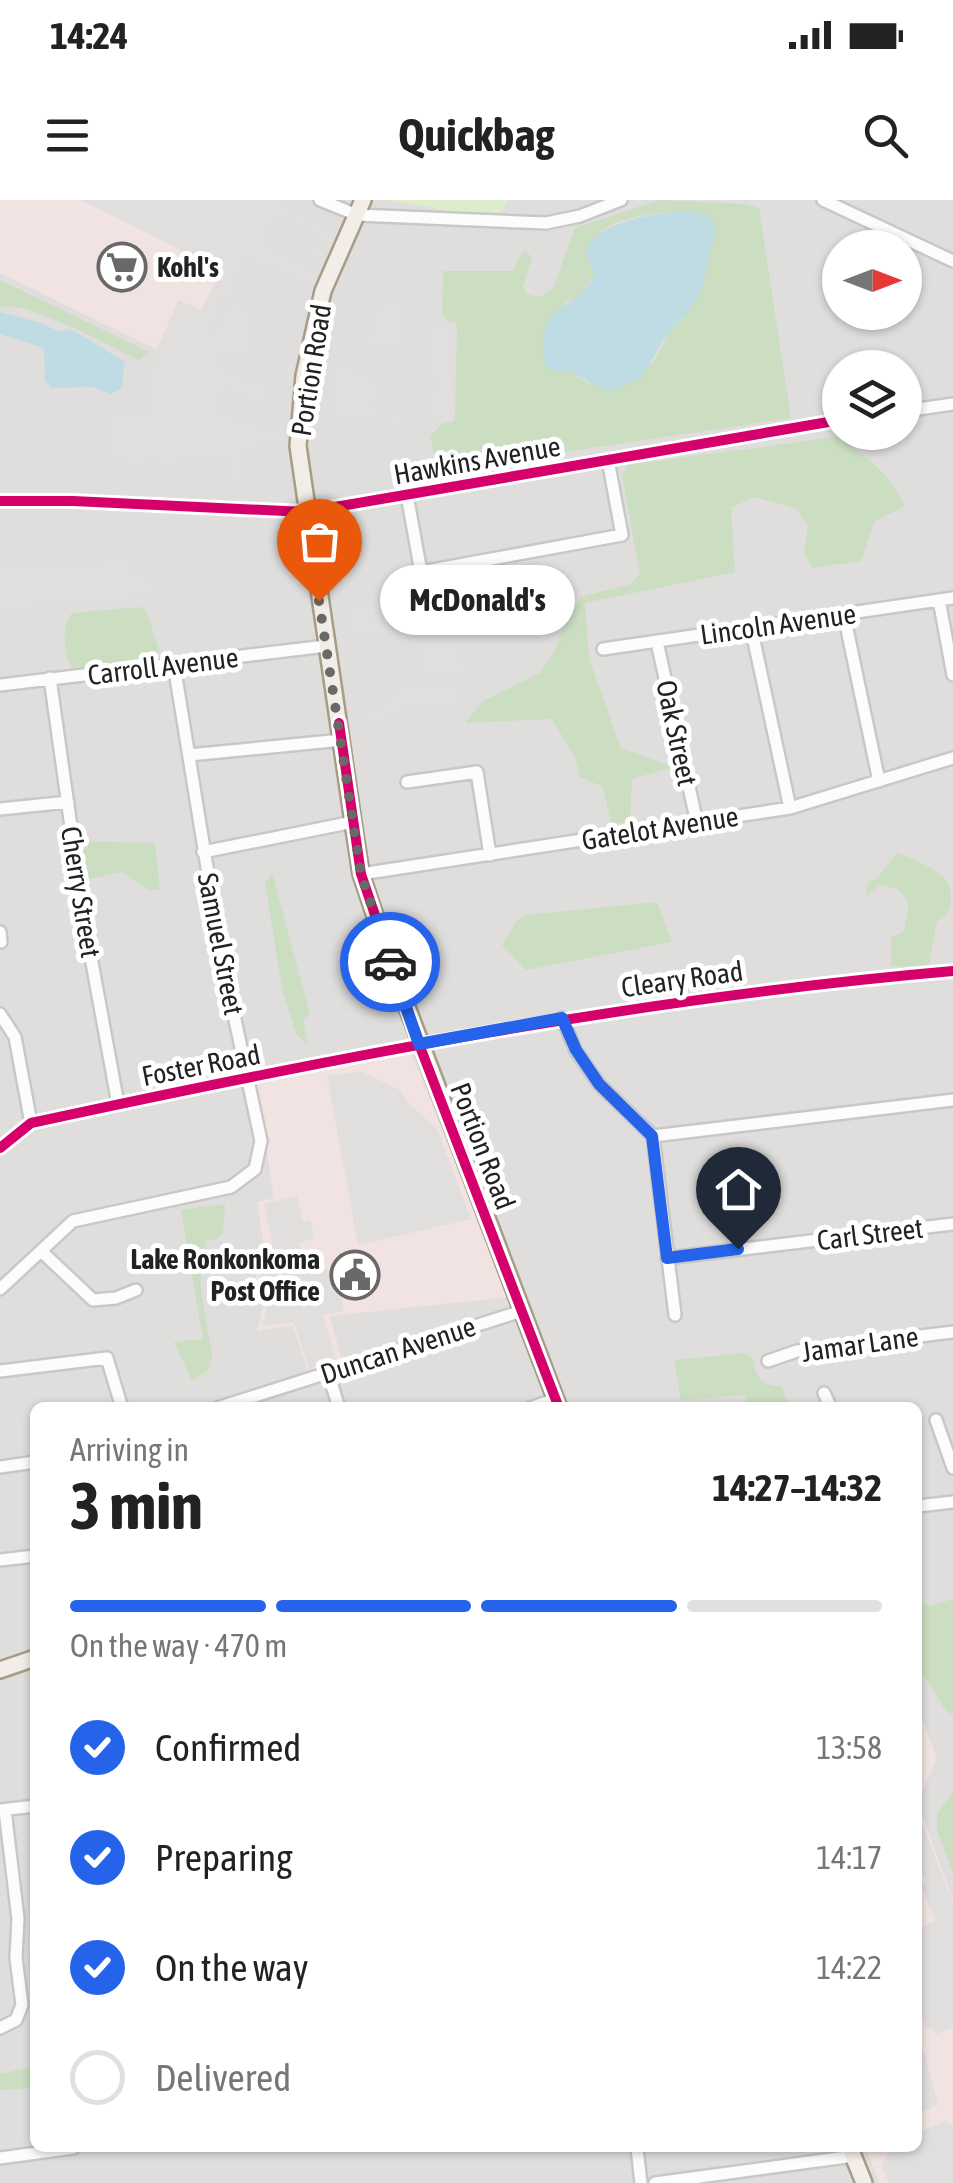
<!DOCTYPE html>
<html lang="en">
<head>
<meta charset="utf-8">
<style>
  :root { --surface:#fff; --page:#f2f2f2; --text:#222; --muted:#767676; --line:#e0e0e0; --accent:#2563eb }
  body { margin:0; font-family:"Asap Condensed",sans-serif; background:var(--page); color:var(--text); height:100vh; display:flex; flex-direction:column; font-size:38px; white-space:nowrap }
  * { box-sizing:border-box; margin:0 }
  p { font-size:32px; color:var(--muted) }
  .icon { flex:none; width:55px; height:55px; fill:none; stroke:currentColor; stroke-width:2; stroke-linecap:round; stroke-linejoin:round }
  .map { position:relative; flex:1; overflow:hidden }
  .drawer { position:absolute; left:30px; top:1202px; width:892px; height:750px; display:flex; flex-direction:column; background:var(--surface); border-radius:15px; box-shadow:0 2px 8px #0004 }
  .drawer>* { flex:none }
  .needle { width:65px; rotate:90deg }
  .controls { position:absolute; left:822px; top:30px; display:grid; gap:20px }
  .controls a { display:grid; place-items:center; width:100px; height:100px; border-radius:50%; background:var(--surface); box-shadow:0 2px 8px #0004; font-size:50px }
  .pin { position:absolute; display:grid; place-items:center; width:85px; height:85px; color:#fff; margin:-102px -42px; border-radius:50% 50% 50% 0; rotate:-45deg; box-shadow:0 0 10px #0007 }
  .pin .icon { rotate:45deg }
  .courier { position:absolute; display:grid; place-items:center; width:100px; height:100px; margin:-50px; border:8px solid #2563eb; border-radius:50%; background:#fff; color:#222; box-shadow:0 2px 12px #0007 }
  .bubble { position:absolute; height:70px; border-radius:35px; background:var(--surface); box-shadow:0 2px 8px #0004; font-size:32px; font-weight:700; line-height:70px; text-align:center }
  .headline em { font-style:normal; font-weight:700 }
  .headline div { display:flex; flex-direction:column-reverse }
  .headline { display:flex; align-items:center; justify-content:space-between; height:170px; padding:0 40px }
  h1 { font-size:65px; font-weight:700; line-height:75px }
  .bar { display:grid; grid-template-columns:repeat(4,1fr); gap:15px 10px; align-content:center; height:120px; padding:0 40px }
  .bar i { height:12px; border-radius:8px; background:var(--line) }
  .bar .selected { background:var(--accent) }
  .bar p { grid-column:span 4 }
  ol { padding:0 40px; list-style:none }
  li { display:flex; align-items:center; gap:30px; height:110px }
  li p { margin-inline-start:auto }
  li .icon { padding:10px; border-radius:50%; background:var(--accent); color:#fff; stroke-width:4 }
  li:last-child { color:var(--muted) }
  li i { width:55px; height:55px; border:5px solid var(--line); border-radius:50% }
  .status { display:flex; justify-content:space-between; align-items:center; height:70px; padding:0 50px; background:var(--surface); direction:ltr }
  .status svg { height:28px; fill:currentColor }
  header { display:flex; justify-content:space-between; align-items:center; height:130px; padding:0 40px; background:var(--surface); font-size:45px; font-weight:700 }
  .map>svg:first-child { display:block }
</style>
</head>
<body>
<div class="status"><b>14:24</b><svg viewBox="0 0 49 12"><path d="M0 12V9h3v3zM5 12V6h3v6zM10 12V3h3v9zM15 12V0h3v12zM26 1h20v11H26zM47 4h2v5h-2z"/></svg></div>
<header><svg class="icon" aria-label="menu" viewBox="0 0 24 24"><path d="M4 6h16M4 12h16M4 18h16"/></svg>Quickbag<svg class="icon" aria-label="search" viewBox="0 0 24 24"><circle cx="10" cy="10" r="6"/><path d="M15 15l6 6"/></svg></header>
<div class="map">
<svg width="953" height="1983" viewBox="0 0 953 1983">
  <rect width="100%" height="100%" fill="#f0eeeb"/>
  <!-- residential -->
  <path fill="#dfdedc" fill-rule="evenodd" d="M0,0H953V1983H0ZM840,48H905V112H840ZM840,168H905V232H840ZM35,1208H918V1948H35Z"/>
  <!-- commercial -->
  <path fill="#f1e3e1" d="M0,0H262L232,96L225,93L217,111L204,173L0,73Z
    M410,850L510,1097L330,1116L343,1165L309,1175L293,1126L257,1131L267,1092L257,1088L253,1061L264,1045L257,1002L274,998L255,881Z
    M918,1508L937,1558L918,1601Z
    M918,1603L953,1700V1983H879L866,1948H918Z"/>
  <!-- grass -->
  <path fill="#ddeccb" d="M385,0H508L499,14L448,13L425,6Z"/>
  <!-- forest -->
  <path fill="#cbdec1" fill-rule="evenodd" d="M659,0L745,4L759,8L791,218L445,270L437,266L430,236L443,223L453,222L455,218L457,128L455,122H448L442,112L443,71H513L520,55L525,51L532,57L523,88L527,94L540,97L553,88L575,28ZM688,11L683,118L671,129L653,163L589,184L570,171L564,103L578,97L595,75L587,54C590,47 594,38 600,33C620,14 662,13 688,11Z
    M0,80L149,152L139,160C109,146 30,101 0,107Z
    M836,237C865,254 891,275 905,306L875,321L861,361L812,368L804,354L808,326L797,309L754,297L731,308L735,372L585,403L589,459L621,548L673,567L632,579L630,622L611,624L603,587L580,577L575,558L552,519L465,523L483,501L540,473L555,450L561,432L581,397L631,384L640,374L622,276L628,265Z
    M140,407L146,410L159,450L154,458L72,468C63,452 61,427 72,413Z
    M80,641L155,643L160,690H148L123,672L84,680Z
    M897,653C912,657 938,670 948,682C953,696 953,717 937,721L929,765L891,767V738L904,731L909,705L899,690L880,685L865,697L868,682L876,679Z
    M272,672L310,815L303,819L308,845L296,834L282,788L265,683Z
    M657,702L672,742L526,770L502,745L516,722L525,715Z
    M225,1004L223,1034L217,1039L206,1041L200,1083L212,1156L209,1169L192,1181L174,1142L203,1139L181,1010Z
    M744,1153L753,1158C756,1177 761,1186 782,1187L789,1207H747L745,1195L681,1200L674,1160Z
    M953,1399V1515L946,1511L918,1466V1400L930,1406Z
    M953,1592V1673L937,1630V1614Z
    M35,1866V1888L0,1890V1874Z"/>
  <!-- parking -->
  <path fill="#e0dfde" fill-rule="evenodd" d="M80,0H279L330,26L332,36L312,88L247,60L232,96L225,93L217,111L213,135L223,106L236,102L256,109L251,117V120L257,122L251,160L219,156L218,164L276,189L265,210L226,191L219,207L258,225L284,224V244H263L242,259L239,293L227,292V263L194,261L177,265L148,263V271L122,265L121,261L109,262L112,216L148,215L153,152L156,150L179,100L201,110L221,70ZM276,16L318,34L308,56L315,59L313,66L305,69L307,64L265,44Z
    M378,99H403V108H410V119H402V122L411,136L391,155L385,150L379,156L365,147Z
    M428,125H452V219H431V214H425V195L435,186L426,176Z
    M336,163H355L358,172L369,167V177H379V201L373,203L382,204V219L402,203L407,213L401,219L404,225L390,237L380,222L329,221V172H336Z
    M97,355L131,356L134,372L150,369L154,398L0,411V361L78,363V367L96,368Z
    M449,376L457,421L441,423L444,446L462,445L466,476L423,480L419,441L423,440L422,430L363,437V432L350,433L345,407L401,399L399,386Z
    M458,482L460,504L402,511L400,518L361,523L360,507L390,503L393,487Z
    M361,871L400,890L408,903L437,929L471,1019L358,1045L327,876Z
    M297,996L303,1022L310,1021L314,1038L299,1043L305,1074L313,1072L309,1050L316,1049L321,1070L342,1067L346,1085L340,1087L344,1111L323,1115L336,1160L309,1169L294,1122L262,1126L272,1087L262,1083L257,1068L264,1054L273,1046L264,1004Z
    M918,1625H923L953,1703V1828L936,1834L933,1828L927,1829L918,1808V1729L935,1721L921,1685L926,1682L918,1663Z
    M918,1846L925,1855L938,1904L918,1914Z
    M947,1920L949,1924L953,1923V1983H889L882,1966L888,1953L896,1948H918V1933Z"/>
  <!-- water -->
  <path fill="#bfdbe3" d="M688,11L708,16L716,28C710,50 707,77 697,98C691,111 681,118 672,128C648,157 653,183 606,191L570,171L557,172L546,167C533,101 571,117 595,75L587,54V45C613,18 652,14 688,11Z
    M0,112L41,123L58,131L73,130L125,162L121,189L111,194L92,187L52,188L45,181L44,148L0,134Z"/>
  <g fill="none" stroke-linecap="round" stroke-linejoin="round">
    <!-- minor casing -->
    <g stroke="#c9c8c7" stroke-width="16">
      <path id="minor" d="M320,0L357,15L546,23L580,16L621,0
        M823,0L953,61
        M905,211L953,204
        M407,295L421,372L622,335L608,260
        M0,301H73L306,312L840,220
        M939,400L953,475
        M844,415L879,581
        M751,427L790,608
        M657,442L697,623
        M603,449L953,398
        M50,478L84,719L118,904
        M0,485L326,446
        M189,555L342,540
        M407,582L477,572L490,655
        M0,609L68,602
        M203,652L353,622
        M361,674L790,608L953,558
        M0,732L1,742
        M0,814L15,837L31,923
        M562,818L576,851L599,884L653,936L675,1115
        M653,936L953,900
        M0,948L31,923C336,857 642,798 953,771
        M41,1051L93,1100L116,1098L136,1090
        M667,1058L953,1024
        M0,1089L73,1021L231,987L255,969L261,941L222,759L174,465
        M768,1161L797,1151L953,1132
        M0,1171L107,1158L122,1208
        M328,1172L339,1208
        M824,1193L831,1208
        M217,1208L522,1111
        M530,1208L556,1199
        M936,1220L953,1268
        M0,1267L35,1262
        M918,1306L953,1302
        M0,1360L35,1356
        M0,1610L35,1606
        M0,1828L16,1820L22,1805L16,1758L18,1719L5,1610
        M637,1948L641,1983
        M0,1958L73,1948
        M655,1983L854,1956"/>
    </g>
    <!-- major casing -->
    <g stroke="#a79c86" stroke-width="20">
      <path id="major" d="M363,0L323,91L304,176L298,246L353,622L361,674L396,778L559,1208
        M0,1470L35,1458
        M850,1948L864,1983"/>
    </g>
    <!-- minor -->
    <use href="#minor" stroke="#fdfcfc" stroke-width="11"/>
    <!-- major -->
    <use href="#major" stroke="#f3ede7" stroke-width="15"/>
    <!-- cycleway casing -->
    <g stroke="#fff" stroke-width="16">
      <path id="cycleway" d="M0,301H73L306,312L840,220
        M339,523L361,674L419,844L559,1208
        M0,948L31,923C336,857 642,798 953,771"/>
    </g>
    <!-- cycleway -->
    <use href="#cycleway" stroke="#d6006c" stroke-width="10"/>
  </g>
  <g fill="none" stroke-linecap="round" stroke-linejoin="round">
    <!-- done -->
    <path stroke="#6a6968" stroke-width="10" stroke-dasharray="0 18" d="M319,401L361,674L390,762"/>
    <!-- route -->
    <path stroke="#2563eb" stroke-width="12" d="M390,762L419,844L562,818L576,850L599,884L652,936L667,1058L738,1049"/>
  </g>
  <!-- icons -->
  <defs>
    <g id="supermarket-ring" transform="scale(2.5)"><circle r="9.5" fill="#fff" stroke="#6a6968" stroke-width="1.5"/><path d="M-6-5.5h2.5l.6 2H6L4.5 2H-2.5L-4.4-4H-6ZM-1.5 3.2a1.3 1.3 0 1 0 .1 0ZM3 3.2a1.3 1.3 0 1 0 .1 0Z" fill="#6a6968"/></g>
    <g id="civic-ring" transform="scale(2.5)"><circle r="9.5" fill="#fff" stroke="#6a6968" stroke-width="1.5"/><path d="M-.6-6.5H3V-4.5H.6V-3L4-1V1h2V6H-6V1h2V-1L-.6-3ZM-1.2 2.5V6h2.4V2.5Z" fill="#6a6968"/></g>
  </defs>
  <g fill-rule="evenodd">
    <use href="#supermarket-ring" x="122" y="67"/>
    <use href="#civic-ring" x="355" y="1075"/>
  </g>
  <g text-anchor="middle" dominant-baseline="central" stroke-width="10" stroke-linejoin="round" paint-order="stroke">
    <!-- poi labels -->
    <g font-size="28" font-weight="bold" fill="#222" stroke="#fff" text-anchor="start">
      <text x="157" y="67">Kohl's</text>
      <text x="320" y="1059" text-anchor="end">Lake Ronkonkoma<tspan x="320" dy="32">Post Office</tspan></text>
    </g>
    <!-- street labels -->
    <g font-size="28" fill="#222" stroke="#fff">
      <text transform="translate(311 170) rotate(-81)">Portion Road</text>
      <text transform="translate(477 260) rotate(-10)">Hawkins Avenue</text>
      <text transform="translate(778 424) rotate(-8)">Lincoln Avenue</text>
      <text transform="translate(163 466) rotate(-7)">Carroll Avenue</text>
      <text transform="translate(677 533) rotate(78)">Oak Street</text>
      <text transform="translate(660 628) rotate(-9)">Gatelot Avenue</text>
      <text transform="translate(81 692) rotate(81)">Cherry Street</text>
      <text transform="translate(221 744) rotate(79)">Samuel Street</text>
      <text transform="translate(682 779) rotate(-8)">Cleary Road</text>
      <text transform="translate(201 865) rotate(-11)">Foster Road</text>
      <text transform="translate(483 946) rotate(69)">Portion Road</text>
      <text transform="translate(870 1034) rotate(-7)">Carl Street</text>
      <text transform="translate(860 1144) rotate(-8)">Jamar Lane</text>
      <text transform="translate(398 1150) rotate(-18)">Duncan Avenue</text>
    </g>
  </g>
</svg>
<div class="controls">
<a><svg class="needle" viewBox="-14 -14 28 28"><path d="M0-13l5 13h-10z" fill="#e53935"/><path d="M0 13l5-13h-10z" fill="#767676"/></svg></a>
<a><svg class="icon" aria-label="layers" viewBox="0 0 24 24"><path d="M12 4l9 5-9 5-9-5zM3 14l9 5 9-5"/></svg></a>
</div>
<div class="pin" style="left:319px;top:401px;background:#ea580c"><svg class="icon" aria-label="bag" viewBox="0 0 24 24"><path d="M5 8h14l-1 12H6zM9 8a3 3 0 0 1 6 0"/></svg></div>
<div class="pin" style="left:738px;top:1049px;background:#1f2937"><svg class="icon" aria-label="home" viewBox="0 0 24 24"><path d="M3 11l9-7 9 7M6 9v11h12V9"/></svg></div>
<div class="courier" style="left:390px;top:762px"><svg class="icon" aria-label="car" viewBox="0 0 24 24"><path d="M5 17H2v-5l4-1 3-4h7l3 4 3 1v5h-3M9 17h6M6 11h13"/><circle cx="7" cy="17" r="2"/><circle cx="17" cy="17" r="2"/></svg></div>
<div class="bubble" style="left:380px;top:365px;width:195px">McDonald's</div>
<section class="drawer">
<div class="headline"><div><h1>3 min</h1><p>Arriving in</p></div><em>14:27–14:32</em></div>
<div class="bar"><i class="selected"></i><i class="selected"></i><i class="selected"></i><i></i><p>On the way · 470 m</p></div>
<ol>
<li><svg class="icon" aria-label="check" viewBox="0 0 24 24"><path d="M5 12l5 5 9-10"/></svg>Confirmed<p>13:58</p></li>
<li><svg class="icon" aria-label="check" viewBox="0 0 24 24"><path d="M5 12l5 5 9-10"/></svg>Preparing<p>14:17</p></li>
<li><svg class="icon" aria-label="check" viewBox="0 0 24 24"><path d="M5 12l5 5 9-10"/></svg>On the way<p>14:22</p></li>
<li><i></i>Delivered</li>
</ol>
</section>
</div>
</body>
</html>
